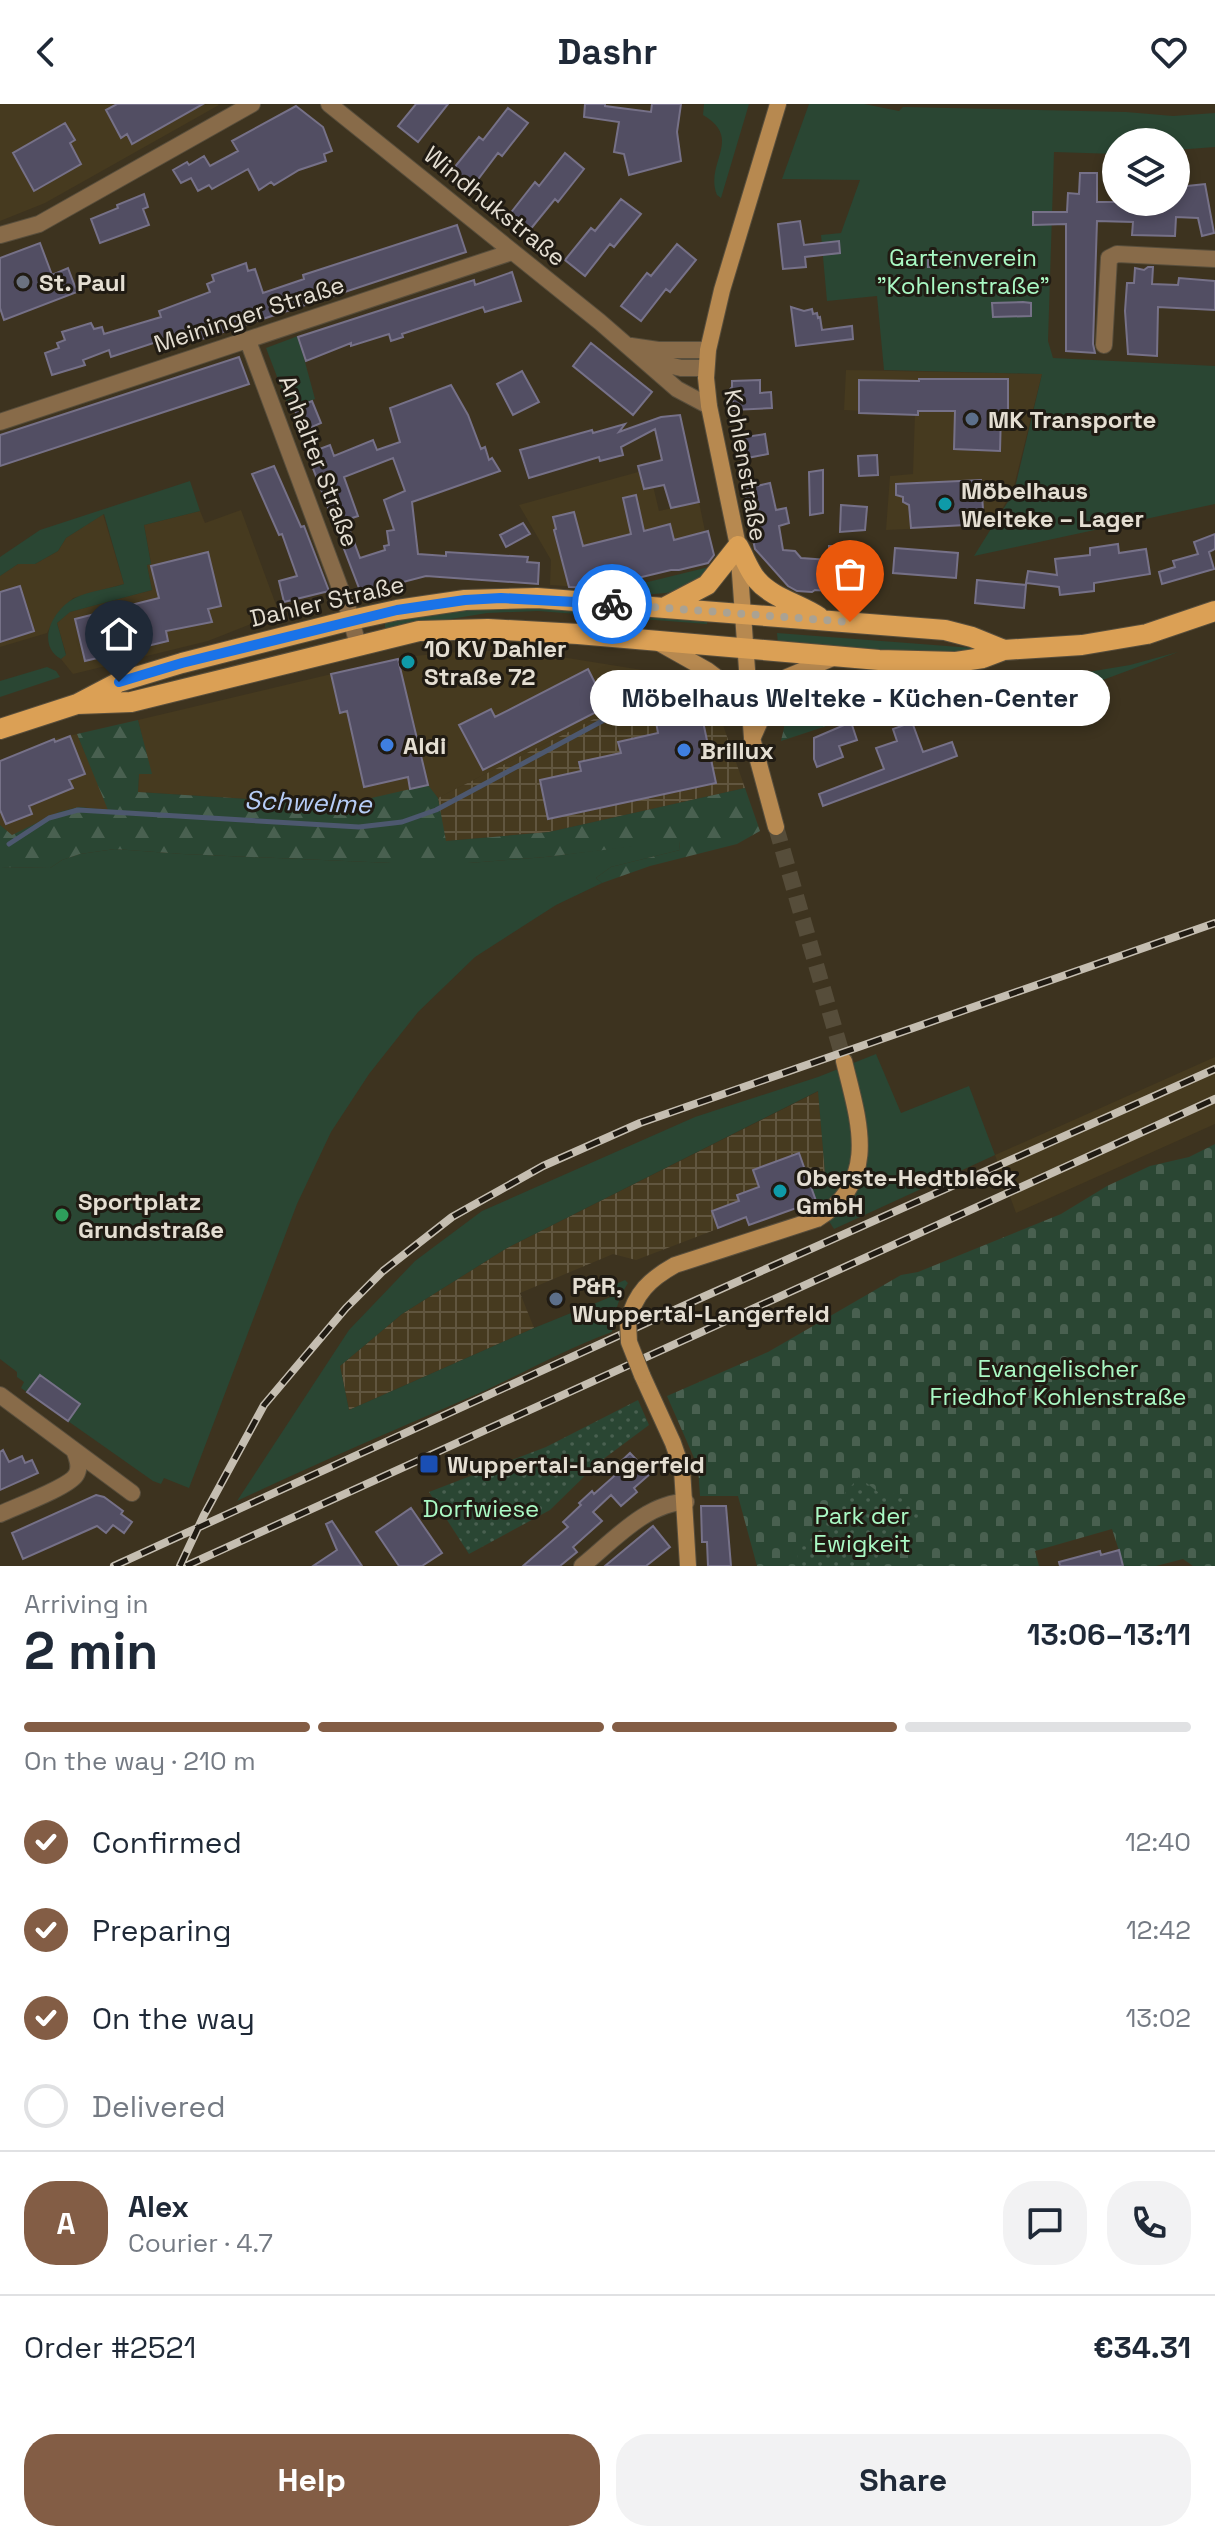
<!DOCTYPE html>
<html lang="en">
<head>
<meta charset="utf-8">
<style>
  :root { --surface:#fff; --page:#f2f2f3; --text:#1f2937; --muted:#747a83; --line:#e0e1e3; --accent:#835d45 }
  body { margin:0; font-family:"Space Grotesk",sans-serif; background:var(--page); color:var(--text); height:100vh; display:flex; flex-direction:column; font-size:30px; white-space:nowrap }
  * { box-sizing:border-box; margin:0 }
  p { font-size:26px; color:var(--muted) }
  .icon { flex:none; width:44px; height:44px; fill:none; stroke:currentColor; stroke-width:2; stroke-linecap:round; stroke-linejoin:round }
  .map { position:relative; height:1462px; overflow:hidden }
  .side { display:flex; flex-direction:column; background:var(--surface); flex:1 }
  .side>* { flex:none }
  .fabs { position:absolute; left:1102px; top:24px; display:grid; gap:16px }
  .fabs a { display:grid; place-items:center; width:88px; height:88px; border-radius:50%; background:var(--surface); box-shadow:0 4px 12px #0003; font-size:40px }
  .pin { position:absolute; display:grid; place-items:center; width:68px; height:68px; color:#fff; margin:-82px -34px; border-radius:50% 50% 50% 0; rotate:-45deg; box-shadow:0 0 8px #0007 }
  .pin .icon { rotate:45deg }
  .courier { position:absolute; display:grid; place-items:center; width:80px; height:80px; margin:-40px; border:6px solid #1a73e8; border-radius:50%; background:#fff; color:#222; box-shadow:0 2px 10px #0007 }
  .bubble { position:absolute; height:56px; border-radius:28px; background:var(--surface); box-shadow:0 4px 12px #0003; font-size:26px; font-weight:800; line-height:56px; text-align:center }
  .summary em { font-style:normal; font-weight:800 }
  .summary div { display:flex; flex-direction:column-reverse }
  .summary { display:flex; align-items:center; justify-content:space-between; height:136px; padding:0 24px }
  h1 { font-size:52px; font-weight:800; line-height:60px }
  .bar { display:grid; grid-template-columns:repeat(4,1fr); gap:12px 8px; align-content:center; height:96px; padding:0 24px }
  .bar i { height:10px; border-radius:6px; background:var(--line) }
  .bar .current { background:var(--accent) }
  .bar p { grid-column:span 4 }
  .line { display:flex; align-items:center; gap:20px; padding:0 24px; border-top:2px solid var(--line) }
  .line div { flex:1 }
  .round { display:grid; place-items:center; flex:none; width:84px; height:84px; border-radius:32px; background:var(--page) }
  ol { padding:0 24px; list-style:none }
  li { display:flex; align-items:center; gap:24px; height:88px }
  li p { margin-inline-start:auto }
  li .icon { padding:8px; border-radius:50%; background:var(--accent); color:#fff; stroke-width:4 }
  li:last-child { color:var(--muted) }
  li i { width:44px; height:44px; border:4px solid var(--line); border-radius:50% }
  .cta { display:flex; gap:16px; margin-top:auto; padding:16px 24px }
  .cta a { flex:1; height:92px; border-radius:32px; background:var(--accent); color:#fff; font-size:32px; font-weight:800; line-height:92px; text-align:center }
  .cta a+a { background:var(--page); color:var(--text) }
  header { display:flex; justify-content:space-between; align-items:center; height:104px; padding:0 24px; background:var(--surface); font-size:36px; font-weight:800 }
  .map>svg:first-child { display:block }
</style>
</head>
<body>
<header><svg class="icon" aria-label="back" viewBox="0 0 24 24"><path d="M15 5l-7 7 7 7"/></svg>Dashr<svg class="icon" aria-label="heart" viewBox="0 0 24 24"><path d="M12 20l-8-8c-3-5 5-10 8-4 3-6 11-1 8 4z"/></svg></header>
<div class="map">
<svg width="1215" height="1462" viewBox="0 0 1215 1462">
  <defs>
    <pattern id="industrial-grid" width="8" height="8" patternUnits="userSpaceOnUse" patternTransform="scale(2)"><rect width="8" height="8" fill="#463a1f"/><path d="M0 4h8M4 0v8" fill="none" stroke="#61563f"/></pattern>
    <pattern id="forest-firs" width="22" height="20" patternUnits="userSpaceOnUse" patternTransform="scale(2)"><rect width="22" height="20" fill="#2a4633"/><path d="M5 1l3.5 6h-7zM16 11l3.5 6h-7z" fill="#496050"/></pattern>
    <pattern id="cemetery-stones" width="16" height="16" patternUnits="userSpaceOnUse" patternTransform="scale(2)"><rect width="16" height="16" fill="#2a4633"/><path d="M2 7V4a2 2 0 0 1 4 0v3zM10 15v-3a2 2 0 0 1 4 0v3z" fill="#496050"/></pattern>
    <pattern id="park-dots" width="8" height="8" patternUnits="userSpaceOnUse" patternTransform="scale(2)"><rect width="8" height="8" fill="#2a4633"/><path d="M2 2h.1M6 6h.1" fill="none" stroke="#496050" stroke-width="1.8" stroke-linecap="round"/></pattern>
  </defs>
  <rect width="100%" height="100%" fill="#3d331f"/>
  <!-- built -->
  <path fill="#463a1f" d="M0,0H218L219,1L45,99L0,117Z
    M846,266L1042,270L1013,386L993,421L886,426L890,372L913,370L915,309L844,306Z
    M649,365L659,407L699,398L711,456L596,484L550,481L551,456L519,401Z
    M241,406L279,509L208,537L73,570L61,555L66,550L57,519L69,508L152,486L147,461L151,459L144,421L200,407L205,419Z
    M103,410L124,480L73,494L56,512L47,529L0,543V472L18,460H35L58,447L66,434Z
    M468,547H524L667,570L671,576L438,694L428,682L341,701L138,688L139,669H151L138,616L403,553Z
    M77,630L109,706L79,703L60,708L12,732L0,721V657L54,635Z
    M1215,953V1020L1016,1109L995,1051Z"/>
  <!-- industrial -->
  <path fill="url(#industrial-grid)" d="M671,576L699,588L717,604L745,684L549,728L445,737L438,694Z
    M819,987L825,1070L811,1081L816,1097L749,1121L746,1114L636,1156L613,1150L520,1189L534,1224L349,1306L340,1262L402,1210L507,1144Z"/>
  <!-- green -->
  <path fill="#2a4633" d="M704,0H749L721,94L717,91C704,59 744,35 703,11Z
    M809,0H864L899,7L903,3L1126,8L1173,12L1215,9V43L1176,46V38H1116V50L1054,48L1048,237L1053,254L1215,262V400L974,452L1014,388L1042,270L884,266L877,192L827,197L821,131L841,129L860,76L782,75Z
    M298,232L315,295L289,304L266,244Z
    M190,377L200,407L144,421L151,460L147,461L152,486L70,508L57,519L66,551L61,555C35,540 53,505 75,494C89,487 109,485 124,480L104,410L66,434L58,447L35,460H18L0,472V453L40,426Z
    M713,462L715,465L683,485L666,489L630,492L606,491L607,488Z
    M518,502L707,516V520L538,507L487,509L385,526V516L439,507Z
    M777,529L986,545L987,549L869,547L778,540Z
    M1178,548L1084,583L1082,580L1069,585L1067,581L1055,586L960,580L1082,569L1130,561Z
    M47,563L56,567L60,573L0,593V577Z
    M679,736L680,746L611,763L596,774L602,779L556,801L475,853L418,908L369,970L331,1028L297,1100L189,1384L164,1374L161,1380L153,1377L21,1284L24,1278L17,1273V1268L0,1255V763L50,764L62,756L80,750L115,745L183,750L392,759H468L545,753Z
    M876,950L901,1009L969,982L995,1051L834,1125L816,1097L810,1081L825,1069L818,987L507,1144L402,1210L340,1262L349,1306L534,1224L613,1192L611,1182L625,1176L628,1179C618,1194 615,1209 612,1228C568,1244 527,1267 484,1287C402,1323 319,1358 237,1397L349,1226L415,1157L482,1107L695,1013L818,973Z"/>
  <!-- forest -->
  <path fill="url(#forest-firs)" d="M823,575H884L881,604L781,637C792,600 777,584 823,575Z
    M138,616L152,670H139L138,688L341,701L428,681L438,694L446,737L549,728L745,684L760,727L737,740L650,762L602,779L596,774L611,763L680,746L679,737L545,753L468,759H392L183,750L115,745L80,750L62,756L50,764L0,763V721L12,731L59,708L79,703L108,706L77,630Z"/>
  <!-- cemetery -->
  <path fill="url(#cemetery-stones)" d="M1215,1040V1462H1193L1183,1455L1156,1462H1124L1112,1425L1035,1447L1039,1462H757L738,1392H700L698,1363L667,1292L768,1248L901,1171L918,1168L1061,1110L1107,1082L1150,1062L1189,1053Z"/>
  <!-- park -->
  <path fill="url(#park-dots)" d="M638,1296L649,1321L598,1359L550,1406L469,1450L429,1388L546,1343Z
    M859,1373L888,1396L896,1387L921,1410L877,1462H797L798,1450L802,1439Z"/>
  <g fill="none" stroke-linecap="round" stroke-linejoin="round">
    <!-- stream -->
    <path stroke="#4d586f" stroke-width="5" d="M800,593L881,598
      M9,740L49,714L78,706L359,723L402,718L436,706L606,615C630,598 648,586 678,582"/>
  </g>
  <!-- building -->
  <path fill="#524e63" stroke="#767188" stroke-width="2" fill-rule="evenodd" d="M117,0H203L132,40L127,30L121,34L106,6Z
    M416,0H448L418,38L398,22Z
    M585,0H605V2L651,8L652,0H681L677,28L681,57L629,71L624,50L614,48L619,18L584,13Z
    M296,2L323,23L332,47L324,50L326,57L299,66L274,81L271,78L259,86L248,65L212,85L209,81L198,87L191,74L181,79L173,66L187,58L189,61L204,52L210,62L238,47L232,37Z
    M508,4L528,19L502,52L498,49L473,82L453,65L479,33L483,36Z
    M65,19L75,36L70,39L81,60L34,87L13,49Z
    M565,49L584,65L558,98L555,95L529,127L509,111L535,78L539,82Z
    M1080,69H1097V98H1176L1178,83L1205,80L1214,129L1202,132L1198,114L1176,113L1175,132L1132,131L1133,118L1097,117L1093,240L1095,249L1066,247V120L1033,121V108H1067L1068,89L1079,90Z
    M144,90L148,103L143,105L149,121L100,139L91,115L118,104L117,101Z
    M621,95L641,110L614,143L610,140L585,172L565,156L591,124L595,127Z
    M800,117L804,141L839,137L840,149L805,153L806,163L783,165L778,120Z
    M457,121L466,148L196,237L193,226L111,253L109,246L83,256L85,261L52,271L45,249L59,244L57,239L65,236L62,228L91,219L94,225L102,223L104,230L161,213L159,207L210,188L207,180L214,177L212,171L246,159L248,167L255,165L263,189L304,175L303,171Z
    M40,139L52,171L68,164L77,188L4,216L0,204V154Z
    M677,140L696,156L670,188L666,185L641,217L621,202L647,169L651,172Z
    M959,148L966,150L967,162L928,163V149Z
    M1148,163H1153L1152,180L1178,181L1179,174L1215,177V206L1158,203L1157,252L1128,250L1125,207L1127,179H1134L1135,164L1144,166Z
    M512,168L521,197L485,208L483,203L402,230L403,233L391,237L389,230L351,242V239L306,257L298,233L474,176L475,181Z
    M1023,198L1031,199V212L993,213L992,199Z
    M791,203L804,207L812,205L813,210L817,209L818,214L820,213L822,226L852,222L853,235L796,242Z
    M591,239L652,288L633,311L573,262Z
    M239,253L249,280L0,362V331Z
    M522,267L539,298L513,311L497,280Z
    M919,275H1008V309H1001L1000,347L954,345L955,307H918V311L859,309V276L919,277Z
    M760,276V289L771,288L772,304L733,306V293L727,289L732,283V277Z
    M451,281L468,311L481,345L485,343L489,356L492,354L500,367L412,398L418,450L446,452V448L528,453L527,458L539,459L538,480L426,472L365,488L359,484L309,354V349L330,341L334,352L373,336L377,346L400,338L390,304ZM393,354L405,387L384,396L394,426L387,427L389,441L384,442L385,446L360,454L346,416L358,412L344,373Z
    M312,297L321,319L303,327L294,304Z
    M680,311L699,398L671,404L664,381L644,385L638,362L662,356L655,325L621,343L623,351L600,357L599,353L529,374L520,346L592,326L593,329L625,320L619,328L661,313Z
    M765,330L768,350L742,355L739,349L738,334Z
    M877,351L878,371L859,372L858,352Z
    M274,362L301,423L304,422L329,487L284,498L279,477L297,472L282,430L279,431L252,370Z
    M823,366V409L810,411L809,368Z
    M981,376L984,420L911,424L909,401L903,398V393L896,391V380Z
    M770,379L776,406L786,404L789,419L779,422L783,446L795,447L801,454L829,456V442H839V439L865,441L864,463L872,464L870,490L815,486L812,488L797,487L788,482L755,445L748,412H750L744,385Z
    M636,391L644,427L670,420L674,436L708,427L714,451L708,459L679,466H671L596,484L569,483L554,426L556,425L553,413L574,408L583,442L631,430L623,394Z
    M841,401L867,403L865,426L840,428Z
    M523,419L530,430L506,443L500,431Z
    M1215,430V445L1209,448L1214,465L1162,480L1159,468L1175,463L1173,457L1198,450L1194,438Z
    M1118,440L1119,449L1146,445L1150,470L1094,479V487L1060,491L1059,483L1026,479L1028,467L1057,471L1055,455L1090,451V444Z
    M895,444L958,449L956,474L893,469Z
    M208,448L221,502L208,505L212,518L166,527L168,537L85,557L75,515L159,494L151,462Z
    M977,476L1026,481L1024,504L975,499Z
    M20,482L34,527L0,538V488Z
    M398,555L428,681L410,685L408,673L364,683L347,607L340,609L331,570Z
    M588,565L596,581L610,574L619,591L604,598L606,603L483,666L459,621L491,605L495,613Z
    M701,608L716,679L548,715L540,676L581,667L579,658L621,649L618,638L658,629L656,618Z
    M851,618L857,636L839,642L843,653L817,663L814,655V634Z
    M912,618L923,648L952,638L957,652L823,702L819,690L884,665L876,644L897,637L893,625Z
    M70,632L85,670L69,676L73,684L29,702L32,710L6,720L0,706V657L54,635L55,638Z
    M799,1049L816,1097L749,1121L746,1113L718,1124L712,1107L739,1097L737,1091L759,1083L753,1066Z
    M40,1271L80,1300L68,1317L27,1288Z
    M3,1346L9,1358L22,1352L25,1359L32,1356L38,1369L0,1386V1348Z
    M630,1349L650,1370L634,1384L637,1388L621,1402L611,1391L593,1408L602,1417L573,1443L577,1448L560,1462H523L568,1423L563,1418L581,1401L579,1399L592,1387L594,1390L621,1366L617,1361Z
    M96,1391L104,1393L123,1407L121,1410L132,1418L124,1429L113,1421L106,1429L97,1422L23,1455L12,1429Z
    M701,1402H726L731,1462H708L707,1438H702Z
    M411,1404L442,1449L422,1462H399L376,1428Z
    M332,1417L362,1462H313L337,1446L326,1420Z
    M653,1422L670,1443L646,1462H605Z
    M1119,1446L1123,1462H1060L1059,1458L1100,1447L1101,1451Z"/>
  <g fill="none" stroke-linecap="round" stroke-linejoin="round">
    <!-- secondary-tunnel -->
    <path stroke="#564d3a" stroke-width="16" stroke-dasharray="16 8" stroke-linecap="butt" d="M776,723L844,957"/>
    <!-- street casing -->
    <g stroke="#584e3c" stroke-width="18">
      <path id="street" d="M329,0L600,218L677,285L709,302
        M0,131L39,120L252,0
        M248,237L349,508L358,541
        M1104,241L1109,154L1117,150L1215,155
        M631,242L658,246H708
        M647,256L681,264H706
        M0,318L512,148
        M0,1291L74,1346C77,1354 81,1363 76,1371C69,1383 15,1403 0,1410
        M74,1346L132,1389
        M582,1462C612,1438 647,1398 686,1398"/>
    </g>
    <!-- secondary casing -->
    <g stroke="#584e3c" stroke-width="18">
      <path id="secondary" d="M659,539L707,566L748,597
        M753,633L768,599L787,573L835,553
        M776,723L752,634L738,442L709,302L706,274L708,246L722,186L778,0
        M628,1218C635,1189 650,1175 675,1161L817,1115C881,1077 858,1015 844,957
        M642,1271L673,1339L682,1365L688,1462"/>
    </g>
    <!-- primary casing -->
    <g stroke="#584e3c" stroke-width="22">
      <path id="primary" d="M667,502L707,481L738,442C744,452 749,467 757,476C772,494 800,500 819,513
        M77,600L131,598L419,527L488,525L578,530L879,556L956,558L983,554L1004,546L1082,541L1147,530L1215,507
        M0,625L77,600L119,578L182,559L351,516L397,506L465,496L537,494L945,526L972,533L1004,546"/>
    </g>
    <!-- street -->
    <use href="#street" stroke="#886b49" stroke-width="16"/>
    <!-- secondary -->
    <use href="#secondary" stroke="#b78950" stroke-width="16"/>
    <!-- primary -->
    <use href="#primary" stroke="#dba055" stroke-width="20"/>
    <!-- rail casing -->
    <g stroke="#c5beb1" stroke-width="8">
      <path id="rail" d="M114,1462L703,1193L1215,965
        M180,1462L204,1411L264,1301L346,1204L383,1167L452,1113L543,1062L640,1019L1215,819
        M186,1462L1215,995"/>
    </g>
    <!-- rail -->
    <use href="#rail" stroke="#201b13" stroke-width="5" stroke-dasharray="15" stroke-linecap="butt"/>
    <!-- secondary-bridge casing -->
    <g stroke="#584e3c" stroke-width="18" stroke-linecap="butt">
      <path id="secondary-bridge" d="M628,1218L629,1238L642,1271"/>
    </g>
    <!-- secondary-bridge -->
    <use href="#secondary-bridge" stroke="#b78950" stroke-width="16"/>
  </g>
  <g fill="none" stroke-linecap="round" stroke-linejoin="round">
    <!-- done -->
    <path stroke="#aaa293" stroke-width="8" stroke-dasharray="0 14.4" d="M612,500L850,518"/>
    <!-- route -->
    <path stroke="#1a73e8" stroke-width="10" d="M119,578L182,559L397,506L465,496L501,494L612,500"/>
  </g>
  <!-- markers -->
  <circle fill="#6b7280" stroke="#201b13" stroke-width="3" cx="23" cy="178" r="8"/>
  <g fill="#5c6f8a" stroke="#201b13" stroke-width="3">
    <circle cx="972" cy="315" r="8"/>
    <circle cx="556" cy="1195" r="8"/>
  </g>
  <g fill="#0f9aa8" stroke="#201b13" stroke-width="3">
    <circle cx="945" cy="400" r="8"/>
    <circle cx="408" cy="558" r="8"/>
    <circle cx="780" cy="1087" r="8"/>
  </g>
  <g fill="#3f7fe0" stroke="#201b13" stroke-width="3">
    <circle cx="387" cy="641" r="8"/>
    <circle cx="684" cy="646" r="8"/>
  </g>
  <circle fill="#2e9e5b" stroke="#201b13" stroke-width="3" cx="62" cy="1111" r="8"/>
  <rect fill="#1a4fb4" stroke="#201b13" stroke-width="3" x="419" y="1350" width="20" height="20" rx="4"/>
  <g text-anchor="middle" dominant-baseline="central" stroke-width="6" stroke-linejoin="round" paint-order="stroke">
    <!-- street labels -->
    <g font-size="24" fill="#e4ded2" stroke="#201b13">
      <text transform="translate(495 102) rotate(39)">Windhukstraße</text>
      <text transform="translate(249 210) rotate(-18)">Meininger Straße</text>
      <text transform="translate(319 357) rotate(69)">Anhalter Straße</text>
      <text transform="translate(746 361) rotate(80)">Kohlenstraße</text>
      <text transform="translate(327 497) rotate(-13)">Dahler Straße</text>
    </g>
    <!-- park labels -->
    <g font-size="24" fill="#aaf9c4" stroke="#201b13">
      <text x="963" y="153">Gartenverein<tspan x="963" dy="28">"Kohlenstraße"</tspan></text>
      <text x="1058" y="1264">Evangelischer<tspan x="1058" dy="28">Friedhof Kohlenstraße</tspan></text>
      <text x="481" y="1404">Dorfwiese</text>
      <text x="862" y="1411">Park der<tspan x="862" dy="28">Ewigkeit</tspan></text>
    </g>
    <!-- poi labels -->
    <g font-size="24" font-weight="bold" fill="#e4ded2" stroke="#201b13" text-anchor="start">
      <text x="39" y="178">St. Paul</text>
      <text x="988" y="315">MK Transporte</text>
      <text x="961" y="386">Möbelhaus<tspan x="961" dy="28">Welteke – Lager</tspan></text>
      <text x="424" y="544">10 KV Dahler<tspan x="424" dy="28">Straße 72</tspan></text>
      <text x="403" y="641">Aldi</text>
      <text x="700" y="646">Brillux</text>
      <text x="796" y="1073">Oberste-Hedtbleck<tspan x="796" dy="28">GmbH</tspan></text>
      <text x="78" y="1097">Sportplatz<tspan x="78" dy="28">Grundstraße</tspan></text>
      <text x="572" y="1181">P&amp;R,<tspan x="572" dy="28">Wuppertal-Langerfeld</tspan></text>
      <text x="447" y="1360">Wuppertal-Langerfeld</text>
    </g>
    <!-- water labels -->
    <g font-size="26" font-style="italic" fill="#b6ccf6" stroke="#201b13">
      <text transform="translate(308 698) rotate(2)">Schwelme</text>
    </g>
  </g>
</svg>
<div class="fabs">
<a><svg class="icon" aria-label="layers" viewBox="0 0 24 24"><path d="M12 4l9 5-9 5-9-5zM3 14l9 5 9-5"/></svg></a>
</div>
<div class="pin" style="left:850px;top:518px;background:#ea580c"><svg class="icon" aria-label="bag" viewBox="0 0 24 24"><path d="M5 8h14l-1 12H6zM9 8a3 3 0 0 1 6 0"/></svg></div>
<div class="pin" style="left:119px;top:578px;background:#1f2937"><svg class="icon" aria-label="home" viewBox="0 0 24 24"><path d="M3 11l9-7 9 7M6 9v11h12V9"/></svg></div>
<div class="courier" style="left:612px;top:500px"><svg class="icon" aria-label="bike" viewBox="0 0 24 24"><circle cx="6" cy="16" r="4"/><circle cx="18" cy="16" r="4"/><path d="M6 16l4-8h5l3 8M10 8l3 8H6M13 5h3"/></svg></div>
<div class="bubble" style="left:590px;top:566px;width:520px">Möbelhaus Welteke - Küchen-Center</div>
</div>
<section class="side">
<div class="summary"><div><h1>2 min</h1><p>Arriving in</p></div><em>13:06–13:11</em></div>
<div class="bar"><i class="current"></i><i class="current"></i><i class="current"></i><i></i><p>On the way · 210 m</p></div>
<ol>
<li><svg class="icon" aria-label="check" viewBox="0 0 24 24"><path d="M5 12l5 5 9-10"/></svg>Confirmed<p>12:40</p></li>
<li><svg class="icon" aria-label="check" viewBox="0 0 24 24"><path d="M5 12l5 5 9-10"/></svg>Preparing<p>12:42</p></li>
<li><svg class="icon" aria-label="check" viewBox="0 0 24 24"><path d="M5 12l5 5 9-10"/></svg>On the way<p>13:02</p></li>
<li><i></i>Delivered</li>
</ol>
<div class="line" style="height:144px"><b class="round" style="background:var(--accent);color:#fff">A</b><div><b>Alex</b><p>Courier · 4.7</p></div><a class="round"><svg class="icon" aria-label="chat" viewBox="0 0 24 24"><path d="M4 5h16v11H9l-5 4z"/></svg></a><a class="round"><svg class="icon" aria-label="phone" viewBox="0 0 24 24"><path d="M5 4h4l2 5-3 2q2 4 5 5l2-3 5 2v4C11 20 4 13 5 4z"/></svg></a></div>
<div class="line" style="height:104px"><div>Order #2521</div><b>€34.31</b></div>
<div class="cta"><a>Help</a><a>Share</a></div>
</section>
</body>
</html>
